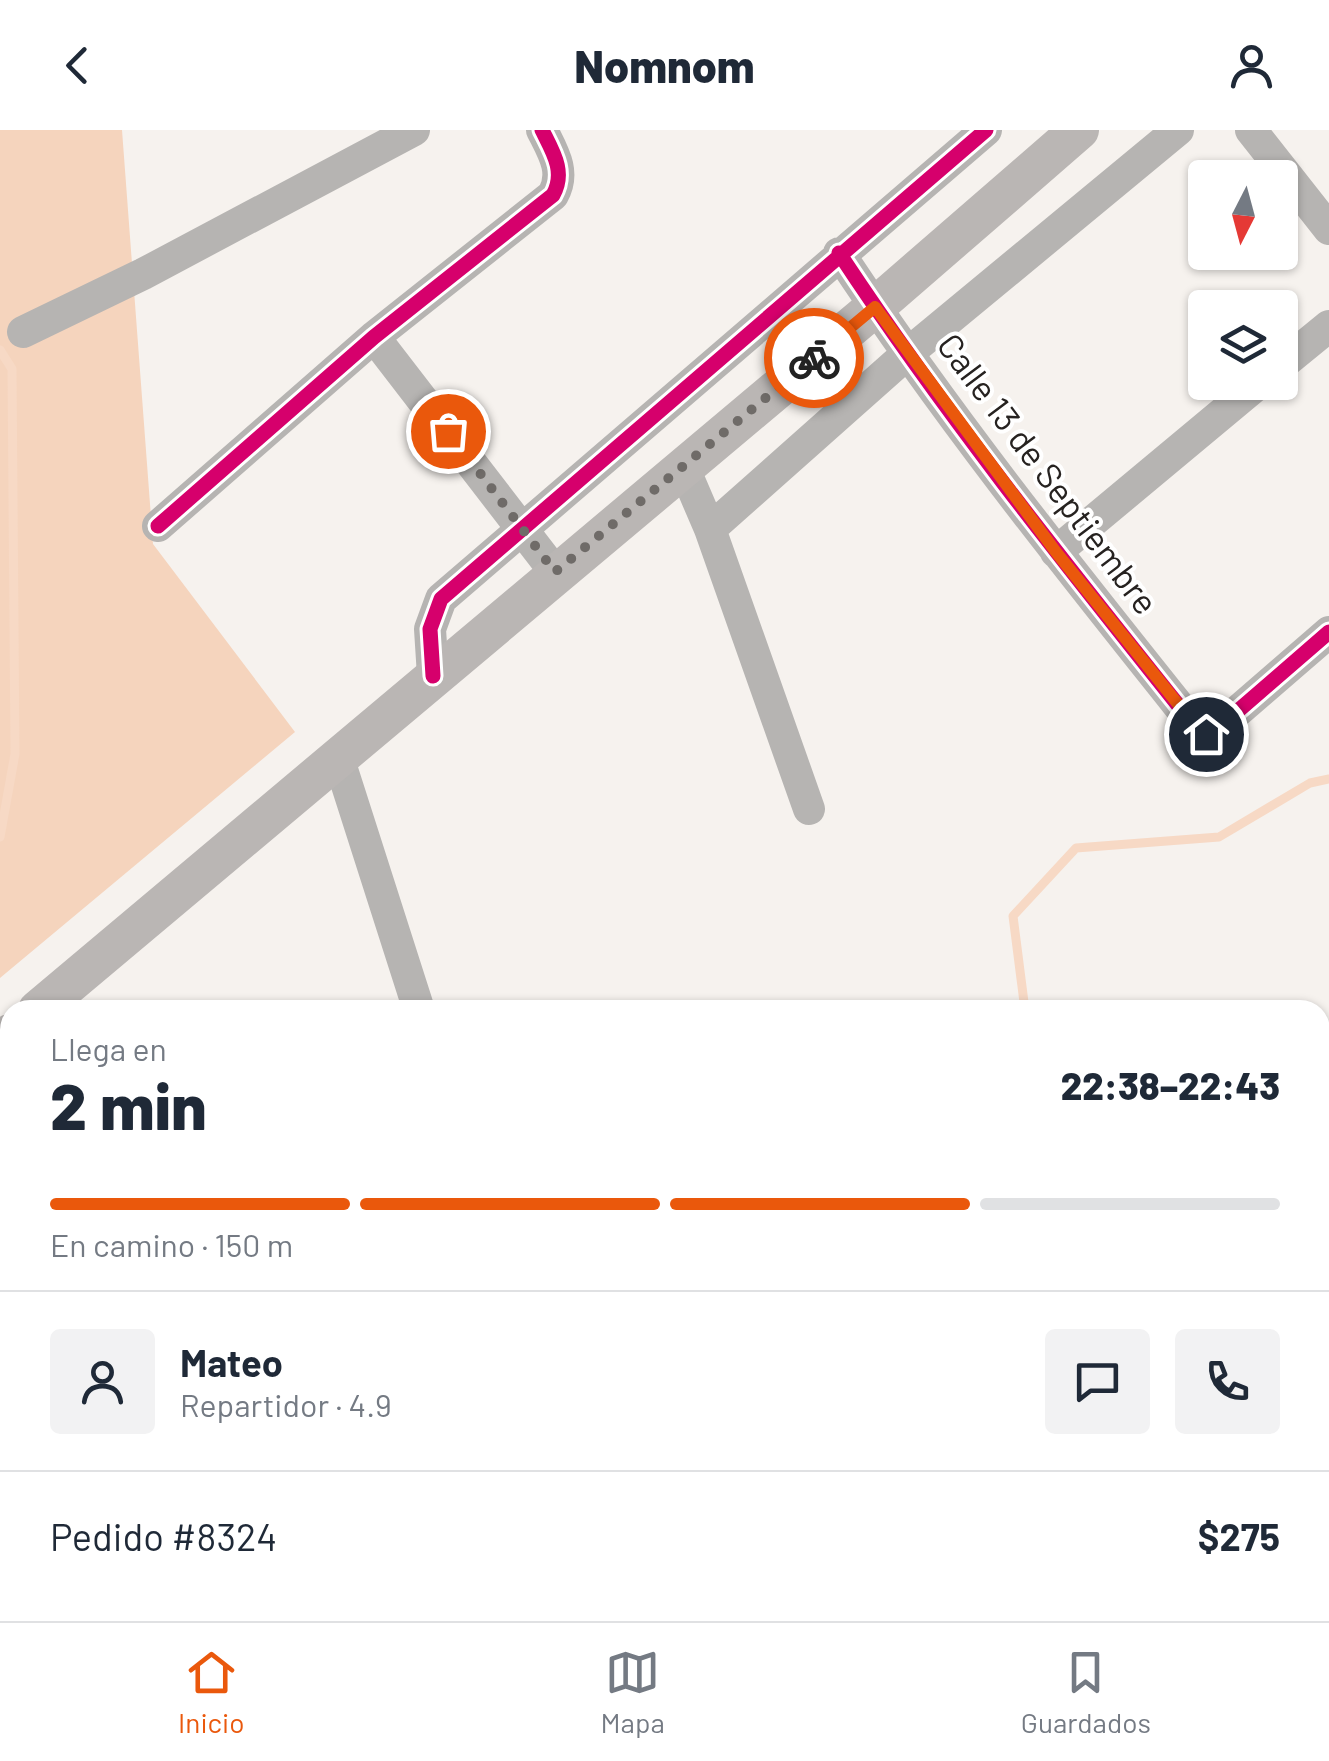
<!DOCTYPE html>
<html lang="es">
<head>
<meta charset="utf-8">
<style>
  :root { --surface:#fff; --page:#f2f2f3; --text:#1f2937; --muted:#747a83; --line:#e0e1e3; --accent:#ea580c }
  body { margin:0; font-family:Barlow,sans-serif; background:var(--page); color:var(--text); height:100vh; display:flex; flex-direction:column; font-size:38px; white-space:nowrap }
  * { box-sizing:border-box; margin:0 }
  p { font-size:32px; color:var(--muted) }
  .icon { flex:none; width:55px; height:55px; fill:none; stroke:currentColor; stroke-width:2; stroke-linecap:round; stroke-linejoin:round }
  .map { position:relative; flex:1; overflow:hidden }
  .details { position:absolute; left:0px; top:870px; width:1330px; height:622px; display:flex; flex-direction:column; background:var(--surface); border-radius:30px 30px 0 0; box-shadow:0 2px 8px #0004 }
  .details>* { flex:none }
  .needle { width:65px; rotate:186deg }
  .buttons { position:absolute; left:1188px; top:30px; display:grid; gap:20px }
  .buttons a { display:grid; place-items:center; width:110px; height:110px; border-radius:10px; background:var(--surface); box-shadow:0 2px 8px #0004; font-size:50px }
  .pin { position:absolute; display:grid; place-items:center; width:85px; height:85px; color:#fff; margin:-42px; border:5px solid #fff; border-radius:50%; box-shadow:0 2px 10px #0007 }
  .courier { position:absolute; display:grid; place-items:center; width:100px; height:100px; margin:-50px; border:8px solid #ea580c; border-radius:50%; background:#fff; color:#222; box-shadow:0 2px 12px #0007 }
  .head em { font-style:normal; font-weight:800 }
  .head div { display:flex; flex-direction:column-reverse }
  .head { display:flex; align-items:center; justify-content:space-between; height:170px; padding:0 50px }
  h1 { font-size:65px; font-weight:800; line-height:75px }
  .bar { display:grid; grid-template-columns:repeat(4,1fr); gap:15px 10px; align-content:center; height:120px; padding:0 50px }
  .bar i { height:12px; border-radius:8px; background:var(--line) }
  .bar .selected { background:var(--accent) }
  .bar p { grid-column:span 4 }
  .line { display:flex; align-items:center; gap:25px; padding:0 50px; border-top:2px solid var(--line) }
  .line div { flex:1 }
  .round { display:grid; place-items:center; flex:none; width:105px; height:105px; border-radius:10px; background:var(--page) }
  header { display:flex; justify-content:space-between; align-items:center; height:130px; padding:0 50px; background:var(--surface); font-size:45px; font-weight:800 }
  .tabs { display:flex; justify-content:space-around; align-items:center; height:140px; border-top:2px solid var(--line); background:var(--surface); font-size:28px; color:var(--muted) }
  .tabs a { display:grid; justify-items:center; gap:5px }
  .tabs .selected { color:var(--accent) }
  .map>svg:first-child { display:block }
</style>
</head>
<body>
<header><svg class="icon" aria-label="back" viewBox="0 0 24 24"><path d="M15 5l-7 7 7 7"/></svg>Nomnom<svg class="icon" aria-label="person" viewBox="0 0 24 24"><circle cx="12" cy="8" r="4"/><path d="M4 21q1-7 8-7t8 7"/></svg></header>
<div class="map">
<svg width="1329" height="1491" viewBox="0 0 1329 1491">
  <rect width="100%" height="100%" fill="#f6f2ee"/>
  <!-- green -->
  <path fill="#f5d4bd" d="M0,0H122L153,414L295,602L0,848Z"/>
  <g fill="none" stroke-linecap="round" stroke-linejoin="round">
    <!-- stream -->
    <path stroke="#f7d9c5" stroke-width="9" d="M0,220L12,239L15,624L0,707
      M1025,880L1013,786L1076,718L1219,707L1310,653L1329,649
      M0,974L10,986
      M473,1482L478,1491"/>
    <!-- minor -->
    <path stroke="#b6b4b2" stroke-width="32" d="M1251,0L1329,99
      M839,123C947,287 1071,441 1194,595L1206,604L1217,599L1329,502
      M23,202L143,144L414,0
      M374,207L555,442
      M1280,236L1329,196
      M683,336L710,399L809,679
      M158,396L374,207L553,65C566,42 553,22 542,0
      M710,399L907,224L1178,0
      M1056,422L1260,252
      M433,546L430,499L441,469L986,0
      M338,627L419,880
      M243,1482L245,1491
      M608,1482L611,1491
      M828,1482L831,1491
      M1056,1482L1058,1491
      M739,1491L761,1482"/>
    <!-- major -->
    <path stroke="#bab6b4" stroke-width="40" d="M38,880L875,177L1079,0
      M0,912L10,904"/>
    <!-- cycleway casing -->
    <g stroke="#fff" stroke-width="21">
      <path id="cycleway" d="M839,123C947,287 1071,441 1194,595L1206,604L1217,599L1329,502
        M158,396L374,207L553,65C566,42 553,22 542,0
        M433,546L430,499L441,469L986,0"/>
    </g>
    <!-- cycleway -->
    <use href="#cycleway" stroke="#d6006c" stroke-width="15"/>
  </g>
  <g fill="none" stroke-linecap="round" stroke-linejoin="round">
    <!-- done -->
    <path stroke="#6f6b68" stroke-width="10" stroke-dasharray="0 18" d="M448,301L555,442L814,228"/>
    <!-- route -->
    <path stroke="#ea580c" stroke-width="12" d="M814,228L875,177L1056,422L1194,594L1206,604"/>
  </g>
  <g text-anchor="middle" dominant-baseline="central" stroke-width="8" stroke-linejoin="round" paint-order="stroke">
    <!-- street labels -->
    <g font-size="35" fill="#262220" stroke="#fff">
      <text transform="translate(1049 343) rotate(53)">Calle 13 de Septiembre</text>
    </g>
  </g>
</svg>
<div class="buttons">
<a><svg class="needle" viewBox="-14 -14 28 28"><path d="M0-13l5 13h-10z" fill="#e53935"/><path d="M0 13l5-13h-10z" fill="#747a83"/></svg></a>
<a><svg class="icon" aria-label="layers" viewBox="0 0 24 24"><path d="M12 4l9 5-9 5-9-5zM3 14l9 5 9-5"/></svg></a>
</div>
<div class="pin" style="left:448px;top:301px;background:#ea580c"><svg class="icon" aria-label="bag" viewBox="0 0 24 24"><path d="M5 8h14l-1 12H6zM9 8a3 3 0 0 1 6 0"/></svg></div>
<div class="pin" style="left:1206px;top:604px;background:#1f2937"><svg class="icon" aria-label="home" viewBox="0 0 24 24"><path d="M3 11l9-7 9 7M6 9v11h12V9"/></svg></div>
<div class="courier" style="left:814px;top:228px"><svg class="icon" aria-label="bike" viewBox="0 0 24 24"><circle cx="6" cy="16" r="4"/><circle cx="18" cy="16" r="4"/><path d="M6 16l4-8h5l3 8M10 8l3 8H6M13 5h3"/></svg></div>
<section class="details">
<div class="head"><div><h1>2 min</h1><p>Llega en</p></div><em>22:38–22:43</em></div>
<div class="bar"><i class="selected"></i><i class="selected"></i><i class="selected"></i><i></i><p>En camino · 150 m</p></div>
<div class="line" style="height:180px"><a class="round"><svg class="icon" aria-label="person" viewBox="0 0 24 24"><circle cx="12" cy="8" r="4"/><path d="M4 21q1-7 8-7t8 7"/></svg></a><div><b>Mateo</b><p>Repartidor · 4.9</p></div><a class="round"><svg class="icon" aria-label="chat" viewBox="0 0 24 24"><path d="M4 5h16v11H9l-5 4z"/></svg></a><a class="round"><svg class="icon" aria-label="phone" viewBox="0 0 24 24"><path d="M5 4h4l2 5-3 2q2 4 5 5l2-3 5 2v4C11 20 4 13 5 4z"/></svg></a></div>
<div class="line" style="height:130px"><div>Pedido #8324</div><b>$275</b></div>
</section>
</div>
<nav class="tabs">
<a class="selected"><svg class="icon" aria-label="home" viewBox="0 0 24 24"><path d="M3 11l9-7 9 7M6 9v11h12V9"/></svg>Inicio</a>
<a><svg class="icon" aria-label="map" viewBox="0 0 24 24"><path d="M3 6l6-2 6 2 6-2v14l-6 2-6-2-6 2zM9 4v14M15 6v14"/></svg>Mapa</a>
<a><svg class="icon" aria-label="saved" viewBox="0 0 24 24"><path d="M7 4h10v16l-5-4-5 4z"/></svg>Guardados</a>
</nav>
</body>
</html>
